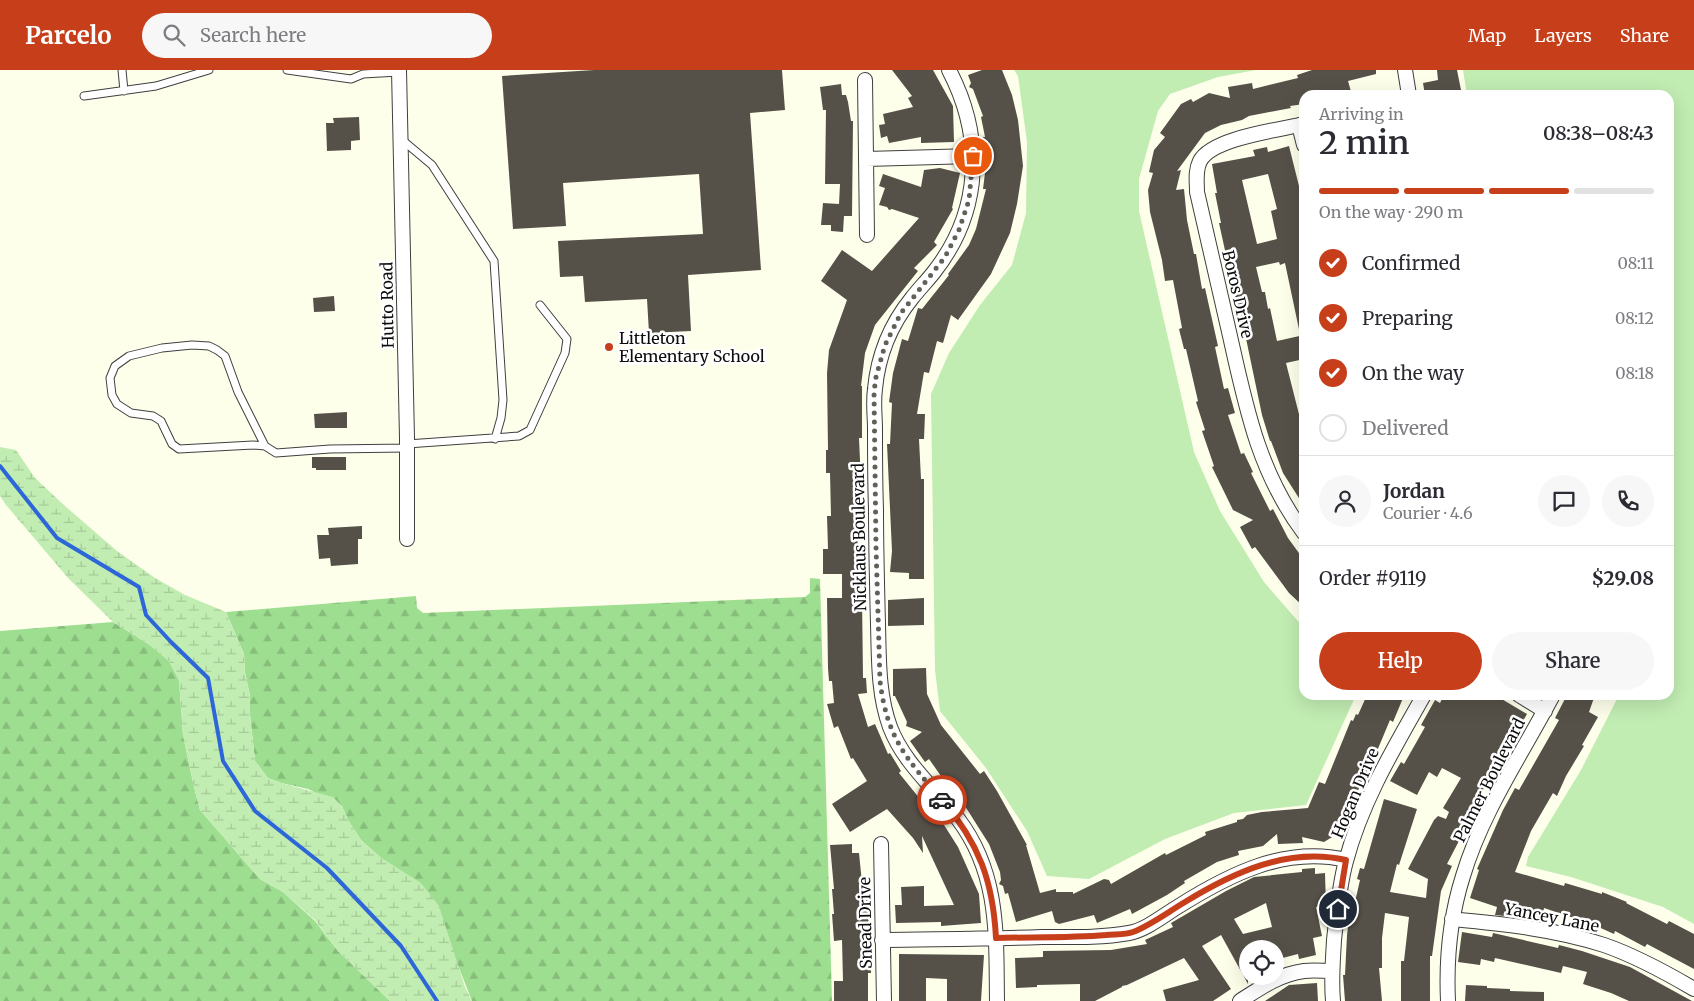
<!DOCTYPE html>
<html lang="en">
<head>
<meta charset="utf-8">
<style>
  :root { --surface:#fff; --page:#f7f7f7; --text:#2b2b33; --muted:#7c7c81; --line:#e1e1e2; --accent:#c73f1a }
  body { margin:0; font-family:Merriweather,serif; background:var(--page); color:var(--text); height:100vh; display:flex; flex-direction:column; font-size:19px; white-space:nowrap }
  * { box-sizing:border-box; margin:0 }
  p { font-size:16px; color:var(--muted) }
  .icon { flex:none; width:28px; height:28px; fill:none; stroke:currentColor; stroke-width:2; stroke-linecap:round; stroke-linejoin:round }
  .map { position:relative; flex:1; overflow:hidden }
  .side { position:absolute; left:1299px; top:20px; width:375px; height:610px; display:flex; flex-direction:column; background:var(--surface); border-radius:15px; box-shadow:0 5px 20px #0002 }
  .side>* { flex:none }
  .controls { position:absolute; left:1239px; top:870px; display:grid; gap:10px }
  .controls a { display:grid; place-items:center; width:45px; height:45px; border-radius:50%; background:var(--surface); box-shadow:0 5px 20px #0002; font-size:25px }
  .pin { position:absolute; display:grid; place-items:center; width:42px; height:42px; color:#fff; margin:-21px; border:2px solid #fff; border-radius:50%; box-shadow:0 1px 5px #0007 }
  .courier { position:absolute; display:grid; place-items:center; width:50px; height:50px; margin:-25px; border:4px solid #c73f1a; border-radius:50%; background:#fff; color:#222; box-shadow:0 1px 6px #0007 }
  .summary em { font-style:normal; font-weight:600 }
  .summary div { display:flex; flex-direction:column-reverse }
  .summary { display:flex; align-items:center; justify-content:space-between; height:85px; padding:0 20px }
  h1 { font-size:32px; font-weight:600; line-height:38px }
  .bar { display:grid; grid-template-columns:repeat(4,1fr); gap:8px 5px; align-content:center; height:60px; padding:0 20px }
  .bar i { height:6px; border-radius:4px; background:var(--line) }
  .bar .current { background:var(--accent) }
  .bar p { grid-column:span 4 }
  .line { display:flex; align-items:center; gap:12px; padding:0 20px; border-top:1px solid var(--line) }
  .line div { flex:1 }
  .round { display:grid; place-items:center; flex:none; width:52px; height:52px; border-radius:26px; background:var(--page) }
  ol { padding:0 20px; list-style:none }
  li { display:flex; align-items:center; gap:15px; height:55px }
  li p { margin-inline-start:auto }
  li .icon { padding:5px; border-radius:50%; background:var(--accent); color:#fff; stroke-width:4 }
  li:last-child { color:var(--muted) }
  li i { width:28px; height:28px; border:2px solid var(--line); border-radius:50% }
  .button { display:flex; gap:10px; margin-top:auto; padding:10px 20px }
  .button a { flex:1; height:58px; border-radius:30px; background:var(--accent); color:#fff; font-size:20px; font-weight:600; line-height:58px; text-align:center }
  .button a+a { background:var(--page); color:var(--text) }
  header { display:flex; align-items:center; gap:30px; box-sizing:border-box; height:70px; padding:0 25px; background:var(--accent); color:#fff }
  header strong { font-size:24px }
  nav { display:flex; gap:28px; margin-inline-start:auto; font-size:18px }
  .search { width:350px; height:45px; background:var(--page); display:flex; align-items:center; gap:12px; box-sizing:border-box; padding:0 18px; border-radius:28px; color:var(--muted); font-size:19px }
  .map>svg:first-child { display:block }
</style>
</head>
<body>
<header>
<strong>Parcelo</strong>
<div class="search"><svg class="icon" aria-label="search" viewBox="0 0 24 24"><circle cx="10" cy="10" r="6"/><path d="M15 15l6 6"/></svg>Search here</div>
<nav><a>Map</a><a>Layers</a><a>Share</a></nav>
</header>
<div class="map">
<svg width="1694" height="931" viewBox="0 0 1694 931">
  <defs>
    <pattern id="forest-firs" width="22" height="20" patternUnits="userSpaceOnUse" patternTransform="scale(1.25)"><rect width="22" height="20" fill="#9ede90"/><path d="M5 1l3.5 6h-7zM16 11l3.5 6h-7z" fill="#87bd7b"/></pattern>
    <pattern id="wetland-marsh" width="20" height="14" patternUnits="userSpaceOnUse" patternTransform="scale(1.25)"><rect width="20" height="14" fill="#c1ecb2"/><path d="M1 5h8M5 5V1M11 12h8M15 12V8" fill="none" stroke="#a5c998"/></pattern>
  </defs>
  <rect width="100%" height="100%" fill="#feffeb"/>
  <!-- grass -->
  <path fill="#c1ecb2" d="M1014,0H1256L1218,7L1170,24L1158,41L1139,109V141L1194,382L1220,441L1264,512L1304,558V625H1356L1306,735L1234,743L1165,769L1089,809L1047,806L1027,761L986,698L940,641L935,600L931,324L949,283L980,235L1012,195L1026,143L1027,72L1018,6Z
    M1463,0H1694V854L1663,837L1571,807L1526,796L1528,787L1581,700L1619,625H1669V25H1467Z"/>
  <!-- forest -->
  <path fill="url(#forest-firs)" d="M810,508L820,509L832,931H472L459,898L380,787L361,770L348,750L342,736L308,719L281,713L268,708L255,691L250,645V626L245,602L244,584L226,542L416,526L417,538L423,543L805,527L810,523Z
    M113,552L150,575L169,591L179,610L183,665L194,717L200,740L260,809L283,822L315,851L338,881L390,931H0V561Z"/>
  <!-- wetland -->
  <path fill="url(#wetland-marsh)" d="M0,377L16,380L35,408L65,436L117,481L155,508L185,525L226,542L244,584L245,602L250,626V645L255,691L268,708L281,713L333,727L342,736L348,750L361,770L380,787L421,813L439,836L465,917L472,931H390L338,881L315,850L283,822L260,809L200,740L194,717L183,665L179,610L169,591L150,575L113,552L68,508L6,435L0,426Z"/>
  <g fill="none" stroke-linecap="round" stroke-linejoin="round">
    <!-- stream -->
    <path stroke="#2c66d8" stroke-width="4" d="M0,396L57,468L139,517L146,545L171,572L208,608L223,691L255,741L327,798L401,876L437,931"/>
  </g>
  <!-- building -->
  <path fill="#565148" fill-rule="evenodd" d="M594,0H782L785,40L750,43L761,200L688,205L691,261L649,263L647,229L585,232L583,206L560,207L558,171L703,164L699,104L563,113L566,156L513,159L502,6Z
    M892,0H933L953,36L954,72L921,73V67L889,73L887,66L881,68L879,55L885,54L883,44L913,37L908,28L912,26Z
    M982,0H1002L1012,25L1018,50L1023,96L1017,134L1010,163L991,204L958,250L951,245L943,273L937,271L929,303L924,302L917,344H925L924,369H919L921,409H924V509H909V503L890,502L892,481L887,374H890L892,333L889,332L893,303L902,269L908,271L918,238L922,239L949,205L948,204L969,175L976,159L986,119H983L986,95L983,67H985L981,47L983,46L973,19L969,17L971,13L968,5Z
    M1312,0H1376V4L1348,11L1352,25H1304V34L1290,36L1291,38L1249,46L1242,50L1221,55L1205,63L1177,101L1181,100L1176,120L1184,119L1187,150L1194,184H1196L1202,219L1205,218L1218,276L1215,277L1224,319L1228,318L1235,343L1228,345L1241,384L1244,383L1253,402L1251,403L1270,441L1273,439L1288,468L1304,490V537L1289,523L1255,477L1252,479L1240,457L1253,450L1233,440L1212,397L1214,396L1202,361L1205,360L1196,332L1198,331L1186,279H1184L1179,259L1182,258L1173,210L1165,211L1162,190L1150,142L1148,120L1153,103L1149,102L1154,80L1165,67L1160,63L1181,34L1191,29L1193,32L1209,23L1230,28L1228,17L1252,13L1253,19L1298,8L1297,5Z
    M1437,0H1457L1462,25H1425L1423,13L1438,10Z
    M841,14L842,25H846L848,32L851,51H853L852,146H844L843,162L831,161V155H821L823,133L839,134L840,114H825L826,40H823L820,17Z
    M359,47L360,70L351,71V80L327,81L326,53H334L333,48Z
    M1289,76L1301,124L1299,125L1304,146V263L1300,264L1285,193L1280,195L1279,192L1256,197L1262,222H1265L1268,239L1270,238L1277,271L1304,265V289L1286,293L1304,364V436L1283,403L1271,371H1270L1262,345L1239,235H1237L1219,153H1221L1215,123H1217L1212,94L1255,86L1253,80L1267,77L1268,82ZM1268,104L1277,139L1271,141L1277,169L1257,174L1242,110Z
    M940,98L960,103L952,138L953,139L934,172L937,175L914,198L918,201L875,255L865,283L861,316H862V368H859L862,435H856L858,482H860V527H862L863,608H866L867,623L858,624L868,657L875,654L888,684L890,683L901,701L899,703L920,729L922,727L940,746L939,747L958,777L979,824L981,853L941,856V852L896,853L895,835H902L901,817L924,816V836L954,835L922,766L923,783L913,768L887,739L850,762L832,734L867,711L853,688L851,689L838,656L834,658L827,634L834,633L832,611H829L828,598L827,528H842V504H823V479H828L827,446H831L830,403H826V380H828L827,303L829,280L847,230L821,211L842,180L872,201L919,148L892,139L889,140L887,137L879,135L885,118L879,116L883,104L921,117L924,100Z
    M334,226L335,241L314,242L313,228Z
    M347,342V358H315L314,344Z
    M312,387H346V400H316V398H312Z
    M362,456V469H358V494L331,496L330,488L319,489L317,465H329L328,458Z
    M924,528V555L888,556V530Z
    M926,598L927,624L941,655L980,704L984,701L997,721L1027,775H1026L1040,823L1056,819V822H1073V824L1104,809L1109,810L1111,814L1165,783L1166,785L1206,765L1205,762L1237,752V750L1243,749L1247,745L1262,742L1308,738L1319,712L1325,714L1351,650L1353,651L1356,644L1358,645L1367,625H1397L1403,628L1393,652L1390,650L1364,712L1362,711L1357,723L1345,755L1347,758L1324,772L1302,767L1303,773L1278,774L1277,764L1263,776L1238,781L1239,785L1217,792L1184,811L1185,813L1167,825L1132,844L1130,839L1097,853L1094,845L1059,854L1055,852L1052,841L1016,852L1008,823L1005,824L1003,816L999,814L1001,810L1000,802L989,774L951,714L948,716L929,689L925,692L910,671L922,662L906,656L907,652L895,626H893V599Z
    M1444,625H1495L1527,644L1476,732L1479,734L1460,767H1461L1447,794L1452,796L1441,821L1432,886H1430V931H1401V891H1404L1409,847L1385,843L1382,868V898H1379L1382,931H1345L1343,905H1345L1347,865L1351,832H1355L1360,810L1357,809L1360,798L1364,799L1384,729L1417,739L1399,795L1397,794L1390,822L1426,828L1428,809L1408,799L1434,750L1438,746L1446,749L1449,742L1443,738L1461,708L1442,698L1437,707L1429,702L1417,725L1390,711L1401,692L1404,694L1425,657L1421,655L1435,630L1440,633Z
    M1567,625H1595L1589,642L1598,647L1582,675L1584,676L1566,706L1557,726L1553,723L1531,761L1515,802L1564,816L1565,813L1602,824V822L1627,832L1626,833L1667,854L1669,851L1694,864V899L1647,874L1645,877L1615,861L1614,864L1594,855L1544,838L1543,843L1509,834L1505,846L1495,845L1497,837L1470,828L1479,800L1477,799L1503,740L1515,718L1519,720L1559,650L1555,648Z
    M852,774V783H859L862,813H867L871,903H868V931H834V911H843L842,870L834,871L832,844H834L832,819H834L830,775Z
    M1315,798V804L1325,803L1326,836L1316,837L1322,866L1313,868L1316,885L1299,889L1298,884L1275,890V879H1248V914L1221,865L1202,876L1231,919L1213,931H1166L1163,920L1199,910L1184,888L1127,915L1122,916V917L1095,931H1080V914L1037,915V917L1016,918L1015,888L1043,887V881L1111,880L1147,874L1145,870L1173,857L1171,853L1226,821L1254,807L1302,802V799ZM1266,833L1272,857L1243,864L1234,849Z
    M1462,862L1492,867L1493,863L1558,878L1559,875L1582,881L1630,897L1692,931H1629L1611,923L1583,914L1587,902L1563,896L1561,903L1495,888L1494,892L1481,889L1480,895L1458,892Z
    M899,884L984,885L981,931H947V909L926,908V931H899Z
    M1317,913L1318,931H1265L1289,915Z
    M1466,915L1487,916V918L1510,919V921L1544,922V931H1465Z"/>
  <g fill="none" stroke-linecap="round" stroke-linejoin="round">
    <!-- service casing -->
    <g stroke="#3f3f3f" stroke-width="9">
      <path id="service" d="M122,0L124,21
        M287,0L351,9L363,4L399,2
        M84,26L156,16L209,0
        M401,69L432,95L494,191L503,330L501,348L495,369
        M407,374L519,366L530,360L565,283L567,269L540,235
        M265,376L253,375L179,379L172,374L161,351L153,346L131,343L117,334L112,325L110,308L115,296L129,286L162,278L192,275L209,276L217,280L225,286L238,322L265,376L276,383L330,379L407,378"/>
    </g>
    <!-- minor casing -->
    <g stroke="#3f3f3f" stroke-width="16">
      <path id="minor" d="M399,0L407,368V469
        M949,0C984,67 982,141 934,202C927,211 919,219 912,228C891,254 878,286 875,319C873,333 875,346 875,359C875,386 875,413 876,439C876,478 877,516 878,554C879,589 878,624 890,657C904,694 936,719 958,749C1000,804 996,867 997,931
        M1405,0L1409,25
        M865,10L867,165
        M1304,54C1279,60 1212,68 1200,91C1195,101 1197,112 1197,122C1208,170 1219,218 1230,266C1246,338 1259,403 1304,463
        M1299,55L1304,75
        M866,89L973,86
        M1519,625L1545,641
        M881,774L884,931
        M1452,849C1503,854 1555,859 1604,875C1636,886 1665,902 1694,919
        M882,870C936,869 989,869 1042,867C1071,867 1101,868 1129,863C1146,860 1164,845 1179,836C1230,804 1285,776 1346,790
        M1240,931C1260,918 1280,904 1304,901C1313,900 1323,901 1332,901
        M1333,931C1331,910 1333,890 1334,870C1337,844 1339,816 1346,791C1362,731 1394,678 1424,625
        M1448,931C1446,888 1450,847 1463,806C1482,742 1522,684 1553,625"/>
    </g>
    <!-- service -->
    <use href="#service" stroke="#fff" stroke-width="7"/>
    <!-- minor -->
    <use href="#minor" stroke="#fff" stroke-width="14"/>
  </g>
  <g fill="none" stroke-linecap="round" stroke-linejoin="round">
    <!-- done -->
    <path stroke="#61615a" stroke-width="5" stroke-dasharray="0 9" d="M942,730C906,688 887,668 880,611L876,476L874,322L876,307L885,275L901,243L945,187L959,160L969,130L973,86"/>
    <!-- route -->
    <path stroke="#c73f1a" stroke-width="6" d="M942,730C979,773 993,811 996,868C1033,867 1070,868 1106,865C1114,864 1125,865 1133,862C1151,855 1168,842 1185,832C1234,802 1288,777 1346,790L1338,839"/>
  </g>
  <!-- markers -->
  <circle fill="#c73f1a" stroke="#fff" stroke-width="2" cx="609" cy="277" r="5"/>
  <g text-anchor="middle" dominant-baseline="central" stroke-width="5" stroke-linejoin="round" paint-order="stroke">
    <!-- street labels -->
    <g font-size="16" fill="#0c0c0c" stroke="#fff">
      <text transform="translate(1238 224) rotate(77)">Boros Drive</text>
      <text transform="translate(387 235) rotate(-91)">Hutto Road</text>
      <text transform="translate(859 467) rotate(-91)">Nicklaus Boulevard</text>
      <text transform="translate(1489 710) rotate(-63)">Palmer Boulevard</text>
      <text transform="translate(1355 723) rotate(-67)">Hogan Drive</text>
      <text transform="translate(1552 847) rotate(11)">Yancey Lane</text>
      <text transform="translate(865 853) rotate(-91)">Snead Drive</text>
    </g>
    <!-- poi labels -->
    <g font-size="16" fill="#0c0c0c" stroke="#fff" text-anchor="start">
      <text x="619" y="268">Littleton<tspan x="619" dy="18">Elementary School</tspan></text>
    </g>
  </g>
</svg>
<div class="controls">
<a><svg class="icon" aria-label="locate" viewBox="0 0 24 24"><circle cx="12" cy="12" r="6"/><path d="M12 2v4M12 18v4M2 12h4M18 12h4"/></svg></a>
</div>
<div class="pin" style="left:973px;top:86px;background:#ea580c"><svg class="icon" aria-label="bag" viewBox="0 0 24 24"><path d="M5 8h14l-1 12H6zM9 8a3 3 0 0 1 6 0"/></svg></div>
<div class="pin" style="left:1338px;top:839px;background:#1f2937"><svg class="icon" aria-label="home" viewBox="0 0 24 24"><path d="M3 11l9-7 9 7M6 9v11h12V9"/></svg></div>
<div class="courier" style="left:942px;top:730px"><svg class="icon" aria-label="car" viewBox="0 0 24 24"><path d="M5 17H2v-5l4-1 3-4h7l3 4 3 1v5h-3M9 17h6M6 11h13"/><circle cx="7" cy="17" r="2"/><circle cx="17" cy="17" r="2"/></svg></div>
<section class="side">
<div class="summary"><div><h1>2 min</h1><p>Arriving in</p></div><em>08:38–08:43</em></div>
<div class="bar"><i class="current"></i><i class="current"></i><i class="current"></i><i></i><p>On the way · 290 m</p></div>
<ol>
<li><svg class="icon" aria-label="check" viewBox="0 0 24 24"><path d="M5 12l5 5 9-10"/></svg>Confirmed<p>08:11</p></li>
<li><svg class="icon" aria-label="check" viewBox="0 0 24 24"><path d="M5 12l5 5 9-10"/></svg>Preparing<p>08:12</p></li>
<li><svg class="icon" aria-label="check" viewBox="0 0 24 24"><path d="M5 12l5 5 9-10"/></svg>On the way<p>08:18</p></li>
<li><i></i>Delivered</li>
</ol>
<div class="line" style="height:90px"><a class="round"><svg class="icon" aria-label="person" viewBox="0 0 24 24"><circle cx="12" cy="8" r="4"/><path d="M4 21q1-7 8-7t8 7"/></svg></a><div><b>Jordan</b><p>Courier · 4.6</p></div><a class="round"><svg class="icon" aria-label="chat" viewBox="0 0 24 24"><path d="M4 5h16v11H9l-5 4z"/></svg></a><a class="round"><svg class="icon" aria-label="phone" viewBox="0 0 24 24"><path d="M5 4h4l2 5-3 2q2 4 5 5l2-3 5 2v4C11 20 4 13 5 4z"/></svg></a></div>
<div class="line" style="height:65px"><div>Order #9119</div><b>$29.08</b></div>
<div class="button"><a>Help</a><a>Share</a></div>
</section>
</div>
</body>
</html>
